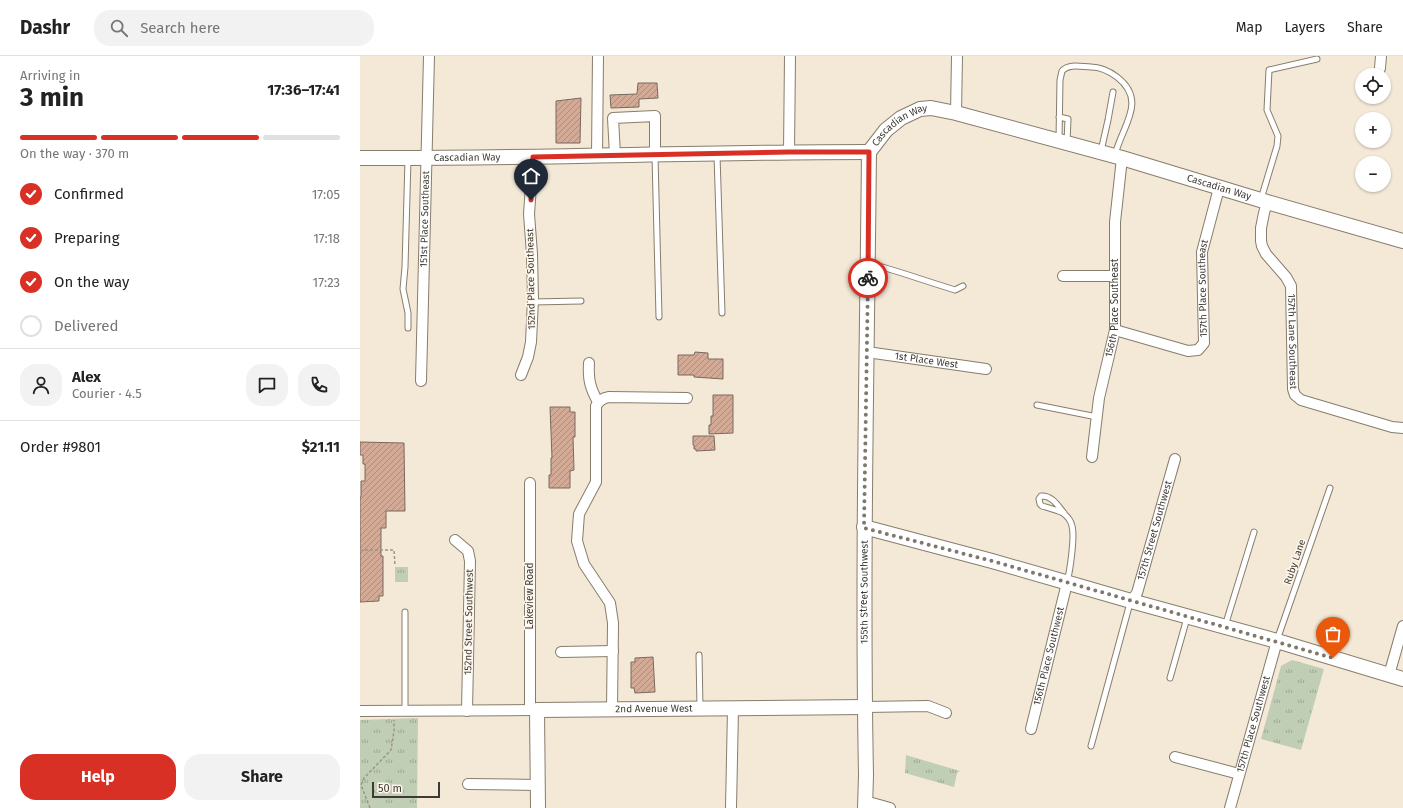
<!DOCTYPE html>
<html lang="en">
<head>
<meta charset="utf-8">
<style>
  :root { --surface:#fff; --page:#f2f2f2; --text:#222; --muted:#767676; --line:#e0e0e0; --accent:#d93025 }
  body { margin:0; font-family:"Fira Sans",sans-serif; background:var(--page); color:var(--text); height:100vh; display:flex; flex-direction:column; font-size:15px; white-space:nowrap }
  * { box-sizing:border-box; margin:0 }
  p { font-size:13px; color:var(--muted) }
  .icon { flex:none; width:22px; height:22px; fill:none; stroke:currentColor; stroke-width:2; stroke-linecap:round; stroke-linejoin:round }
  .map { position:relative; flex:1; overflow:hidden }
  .sheet { display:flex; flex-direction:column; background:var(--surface); width:360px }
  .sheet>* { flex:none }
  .fabs { position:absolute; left:995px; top:12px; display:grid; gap:8px }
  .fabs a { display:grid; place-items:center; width:36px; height:36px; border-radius:50%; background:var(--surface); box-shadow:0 1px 3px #0004; font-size:20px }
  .scale { position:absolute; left:12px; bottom:10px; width:68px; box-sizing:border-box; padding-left:4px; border:2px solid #3f3b34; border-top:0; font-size:11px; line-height:14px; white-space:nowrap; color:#3f3b34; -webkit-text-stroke:3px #fdf6ec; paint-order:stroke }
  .pin { position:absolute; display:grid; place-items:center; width:34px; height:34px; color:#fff; margin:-41px -17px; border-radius:50% 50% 50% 0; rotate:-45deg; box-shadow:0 0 4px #0007 }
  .pin .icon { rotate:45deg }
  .courier { position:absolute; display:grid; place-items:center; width:40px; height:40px; margin:-20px; border:3px solid #d93025; border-radius:50%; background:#fff; color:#222; box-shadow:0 1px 5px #0007 }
  .headline em { font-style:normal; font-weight:700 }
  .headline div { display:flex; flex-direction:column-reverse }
  .headline { display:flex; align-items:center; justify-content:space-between; height:68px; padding:0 20px }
  h1 { font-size:26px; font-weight:700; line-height:30px }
  .bar { display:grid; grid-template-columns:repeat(4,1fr); gap:6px 4px; align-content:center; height:48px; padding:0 20px }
  .bar i { height:5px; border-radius:3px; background:var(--line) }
  .bar .active { background:var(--accent) }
  .bar p { grid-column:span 4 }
  .line { display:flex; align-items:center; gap:10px; padding:0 20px; border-top:1px solid var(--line) }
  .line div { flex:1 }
  .round { display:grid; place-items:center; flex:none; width:42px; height:42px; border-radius:16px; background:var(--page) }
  ol { padding:0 20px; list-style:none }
  li { display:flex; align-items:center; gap:12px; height:44px }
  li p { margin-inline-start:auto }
  li .icon { padding:4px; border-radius:50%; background:var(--accent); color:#fff; stroke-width:4 }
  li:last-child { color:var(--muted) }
  li i { width:22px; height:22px; border:2px solid var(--line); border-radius:50% }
  .cta { display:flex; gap:8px; margin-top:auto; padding:8px 20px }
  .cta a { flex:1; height:46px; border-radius:16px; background:var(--accent); color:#fff; font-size:16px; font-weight:700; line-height:46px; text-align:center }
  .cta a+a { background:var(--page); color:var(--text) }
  header { display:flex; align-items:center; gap:24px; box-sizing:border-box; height:56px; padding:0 20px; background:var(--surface); border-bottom:1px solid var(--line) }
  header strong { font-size:19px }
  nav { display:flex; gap:22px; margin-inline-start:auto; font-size:14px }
  .search { width:280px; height:36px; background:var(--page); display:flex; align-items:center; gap:10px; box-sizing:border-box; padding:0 14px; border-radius:16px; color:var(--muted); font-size:15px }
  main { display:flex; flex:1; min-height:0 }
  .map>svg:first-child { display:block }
</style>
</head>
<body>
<header>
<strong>Dashr</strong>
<div class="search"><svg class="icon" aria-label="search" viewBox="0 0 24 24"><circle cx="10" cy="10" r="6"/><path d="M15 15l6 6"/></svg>Search here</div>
<nav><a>Map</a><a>Layers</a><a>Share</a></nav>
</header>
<main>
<section class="sheet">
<div class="headline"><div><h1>3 min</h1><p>Arriving in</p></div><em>17:36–17:41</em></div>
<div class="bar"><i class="active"></i><i class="active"></i><i class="active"></i><i></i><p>On the way · 370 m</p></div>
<ol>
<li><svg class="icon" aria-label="check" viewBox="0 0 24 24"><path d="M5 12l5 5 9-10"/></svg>Confirmed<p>17:05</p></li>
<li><svg class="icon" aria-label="check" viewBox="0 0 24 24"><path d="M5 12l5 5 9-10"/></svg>Preparing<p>17:18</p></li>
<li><svg class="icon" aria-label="check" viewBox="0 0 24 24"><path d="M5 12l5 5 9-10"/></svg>On the way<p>17:23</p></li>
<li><i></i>Delivered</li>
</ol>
<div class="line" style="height:72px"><a class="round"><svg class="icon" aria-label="person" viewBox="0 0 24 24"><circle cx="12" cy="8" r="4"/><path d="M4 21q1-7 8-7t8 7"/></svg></a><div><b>Alex</b><p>Courier · 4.5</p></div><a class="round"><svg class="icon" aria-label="chat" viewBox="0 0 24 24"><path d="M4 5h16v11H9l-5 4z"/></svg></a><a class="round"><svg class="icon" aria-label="phone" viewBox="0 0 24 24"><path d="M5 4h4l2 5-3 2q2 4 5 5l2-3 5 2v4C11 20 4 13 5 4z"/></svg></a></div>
<div class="line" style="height:52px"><div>Order #9801</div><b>$21.11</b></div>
<div class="cta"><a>Help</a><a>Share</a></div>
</section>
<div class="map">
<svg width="1043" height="752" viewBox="0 0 1043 752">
  <defs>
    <pattern id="park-tufts" width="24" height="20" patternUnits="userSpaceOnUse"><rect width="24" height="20" fill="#c0ceb5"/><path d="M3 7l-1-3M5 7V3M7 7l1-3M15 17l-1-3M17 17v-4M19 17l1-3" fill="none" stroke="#9da894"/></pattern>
    <pattern id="building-hatch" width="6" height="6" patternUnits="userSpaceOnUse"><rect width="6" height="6" fill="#d2aa96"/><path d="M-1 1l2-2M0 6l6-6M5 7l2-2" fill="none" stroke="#ac8c7b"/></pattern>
  </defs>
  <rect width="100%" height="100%" fill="#f4e9d7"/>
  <!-- park -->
  <path fill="url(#park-tufts)" d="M35,511H48V526H35Z
    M932,604L964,613L941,694L901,683L921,610Z
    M58,662L57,752H0V664Z
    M546,699L600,715L597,717L594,731L545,717Z"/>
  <!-- building -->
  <path fill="url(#building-hatch)" stroke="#7a685f" d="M278,27H297L298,42L279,43V51L251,52L250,39L277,38Z
    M221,42L220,87H196V45Z
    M335,296L348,297V303H363V323L334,321V319H318V299H334Z
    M353,339H373V377L349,378V369H351V360H353Z
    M190,351H210V356H215V381H213L214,414L210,415V432H189V419H191V402H192Z
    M333,380H354L355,394L336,395V393H334V389H333Z
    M0,386L44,387L45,455H26V472H21V500H23V540H19V545L0,546V441H1V425H5V408H3V399H0Z
    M293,601L295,636L275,637L274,632H271V606H275V602Z"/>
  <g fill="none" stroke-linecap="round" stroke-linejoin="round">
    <!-- lane casing -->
    <g stroke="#877d6c" stroke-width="7">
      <path id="lane" d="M699,61L708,63L707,86
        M699,84L700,24L702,15C709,7 722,11 731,11C740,11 749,15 757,21C788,45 762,70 755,99
        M741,95L748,64L753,36
        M357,99L362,257
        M295,100L299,261
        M48,103L45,211L43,233L48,257V272
        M901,143L917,90L918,80L907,54L909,14L957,3
        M509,207L542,217L576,228L595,234L603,230
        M173,246L221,245
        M677,349L737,361
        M704,457C698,450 692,439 681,440L679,443L680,448L682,450C689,452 697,454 703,457C707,460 711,465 712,470C715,480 710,515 707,526
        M45,556V655
        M865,570L894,476
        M917,584L970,432
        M339,599L340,652
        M810,622L827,562
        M731,690L770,547"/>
    </g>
    <!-- street casing -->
    <g stroke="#877d6c" stroke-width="12">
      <g id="street">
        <path d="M1018,19L1020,12L1021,0"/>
        <path d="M596,57L597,0"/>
        <path d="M429,96L430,0"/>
        <path d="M255,99L253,62L295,60V99"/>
        <path d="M237,100L238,0"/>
        <path id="s1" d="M907,146L904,157L901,172V185L902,190L906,198L926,221L931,230L933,333L935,339L941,344L1032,371L1043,372"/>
        <path d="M703,220H755"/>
        <path id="s2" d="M755,274L828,295L838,294L844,287L842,196L859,132"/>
        <path id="s3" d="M507,296L626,313"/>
        <path d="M229,307C228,323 230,332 238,346"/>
        <path d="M161,319L168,301L171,286L173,243L172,198L169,158L173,101"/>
        <path id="s4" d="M61,325L69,0"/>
        <path id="s5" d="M732,401L739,342L755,274V166L762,102"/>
        <path d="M170,427V654"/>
        <path d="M95,484L108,495L110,505L107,655"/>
        <path id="s6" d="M771,545L777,537L815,403"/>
        <path d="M201,596L253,595"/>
        <path d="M1029,619L1043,570"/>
        <path d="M505,651L568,650L586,657"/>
        <path d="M252,654L253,567L250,547L224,508L217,485L219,458L236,426V350C239,344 243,342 249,341L327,342"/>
        <path d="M0,655L175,654"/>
        <path id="s7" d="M671,673L707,527"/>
        <path d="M815,701L879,718"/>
        <path d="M108,728L178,729"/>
        <path d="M505,745L530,752"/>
        <path d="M371,752L373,653"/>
        <path id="s8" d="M870,752L917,585"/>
      </g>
    </g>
    <!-- secondary casing -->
    <g stroke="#877d6c" stroke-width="16">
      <g id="secondary">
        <path id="s9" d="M509,96L526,74L541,62L560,53L571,52L596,57L762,102L907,146L1043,185"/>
        <path id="s10" d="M0,102C170,103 339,96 509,96"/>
        <path d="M504,471L632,505L771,545L917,585L1043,623"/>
        <path id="s11" d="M178,752L177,654L505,651"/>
        <path id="s12" d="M505,752L506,719C502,512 507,304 509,96"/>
      </g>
    </g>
    <!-- path -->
    <path stroke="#9c9588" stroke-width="1.5" stroke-dasharray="3 2" stroke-linecap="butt" d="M0,494H34L35,510
      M10,752L1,729L4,722L31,694L34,675V664"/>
    <!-- lane -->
    <use href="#lane" stroke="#fff" stroke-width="5"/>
    <!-- street -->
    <use href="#street" stroke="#fff" stroke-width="10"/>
    <!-- secondary -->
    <use href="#secondary" stroke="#fff" stroke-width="14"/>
  </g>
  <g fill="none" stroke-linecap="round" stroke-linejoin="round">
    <!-- done -->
    <path stroke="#7e786d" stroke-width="4" stroke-dasharray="0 7.2" d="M508,222L504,472L632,505L973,602"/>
    <!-- route -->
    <path stroke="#d93025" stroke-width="5" d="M171,144L173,101L429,96H509L508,222"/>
  </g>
  <g text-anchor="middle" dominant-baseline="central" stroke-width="3" stroke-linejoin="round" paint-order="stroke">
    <!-- street labels -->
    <g font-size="10" fill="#3f3b34" stroke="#fdf6ec">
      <text stroke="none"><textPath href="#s9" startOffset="42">Cascadian Way</textPath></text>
      <text stroke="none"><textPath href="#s10" startOffset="107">Cascadian Way</textPath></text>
      <text stroke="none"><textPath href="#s9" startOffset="378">Cascadian Way</textPath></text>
      <text stroke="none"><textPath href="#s4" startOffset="162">151st Place Southeast</textPath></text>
      <text transform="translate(171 223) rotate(-91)">152nd Place Southeast</text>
      <text stroke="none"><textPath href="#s2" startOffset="150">157th Place Southeast</textPath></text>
      <text stroke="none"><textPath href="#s5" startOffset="151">156th Place Southeast</textPath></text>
      <text stroke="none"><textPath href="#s1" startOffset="150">157th Lane Southeast</textPath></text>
      <text stroke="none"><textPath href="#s3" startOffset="60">1st Place West</textPath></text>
      <text stroke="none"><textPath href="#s6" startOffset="75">157th Street Southwest</textPath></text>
      <text transform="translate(935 506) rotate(-71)">Ruby Lane</text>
      <text stroke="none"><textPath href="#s12" startOffset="216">155th Street Southwest</textPath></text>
      <text transform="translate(170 540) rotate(-90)">Lakeview Road</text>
      <text transform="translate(109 566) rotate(-89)">152nd Street Southwest</text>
      <text stroke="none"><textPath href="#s7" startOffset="75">156th Place Southwest</textPath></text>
      <text stroke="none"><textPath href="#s11" startOffset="215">2nd Avenue West</textPath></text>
      <text stroke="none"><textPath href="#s8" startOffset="87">157th Place Southwest</textPath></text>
    </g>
  </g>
</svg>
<div class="fabs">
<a><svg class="icon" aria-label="locate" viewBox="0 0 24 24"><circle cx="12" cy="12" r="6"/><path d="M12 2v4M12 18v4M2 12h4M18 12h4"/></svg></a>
<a>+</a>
<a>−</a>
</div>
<div class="scale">50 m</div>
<div class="pin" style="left:973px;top:602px;background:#ea580c"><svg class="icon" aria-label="bag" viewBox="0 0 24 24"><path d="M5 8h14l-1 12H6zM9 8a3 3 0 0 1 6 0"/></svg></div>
<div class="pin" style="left:171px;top:144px;background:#1f2937"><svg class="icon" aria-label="home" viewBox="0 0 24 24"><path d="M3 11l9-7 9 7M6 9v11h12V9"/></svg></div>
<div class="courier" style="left:508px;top:222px"><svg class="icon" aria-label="bike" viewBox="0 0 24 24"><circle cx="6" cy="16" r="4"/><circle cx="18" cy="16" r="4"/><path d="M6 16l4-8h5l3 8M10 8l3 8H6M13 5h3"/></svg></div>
</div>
</main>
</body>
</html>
